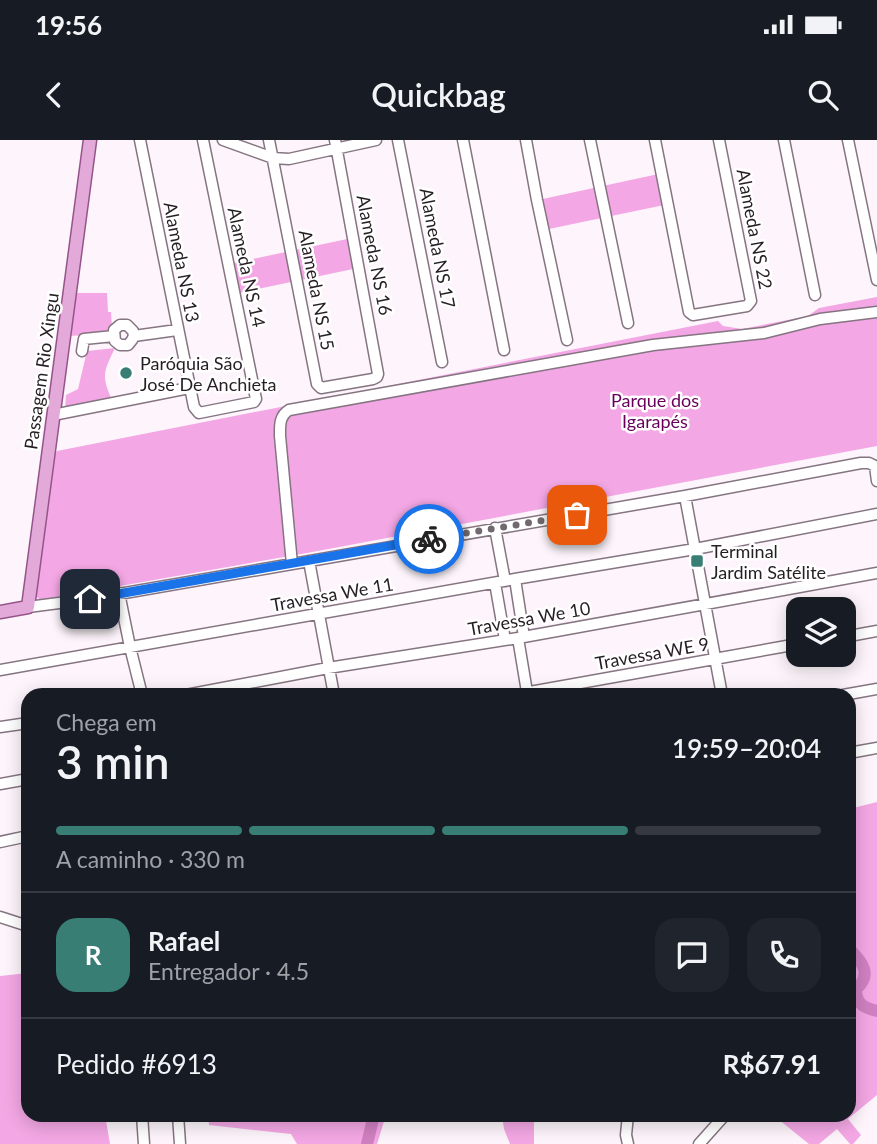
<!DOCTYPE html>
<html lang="pt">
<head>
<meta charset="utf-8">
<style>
  :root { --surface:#171b24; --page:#20242c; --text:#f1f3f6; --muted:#9ea1a6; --line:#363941; --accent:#387e75 }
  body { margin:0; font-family:Lato,sans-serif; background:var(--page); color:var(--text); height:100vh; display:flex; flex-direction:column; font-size:26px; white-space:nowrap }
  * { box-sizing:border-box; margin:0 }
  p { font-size:23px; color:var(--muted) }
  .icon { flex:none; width:38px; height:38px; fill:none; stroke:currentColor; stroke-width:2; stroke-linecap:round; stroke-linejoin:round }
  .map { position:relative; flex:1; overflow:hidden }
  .drawer { position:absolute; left:21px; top:548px; width:835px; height:434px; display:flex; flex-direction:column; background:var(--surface); border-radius:21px; box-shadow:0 4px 18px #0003 }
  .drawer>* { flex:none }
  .controls { position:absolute; left:786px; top:457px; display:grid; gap:14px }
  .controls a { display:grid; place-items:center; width:70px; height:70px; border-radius:14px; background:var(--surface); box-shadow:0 4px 18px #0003; font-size:35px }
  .pin { position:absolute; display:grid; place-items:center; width:60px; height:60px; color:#fff; margin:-30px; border-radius:14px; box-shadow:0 4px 10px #0006 }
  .courier { position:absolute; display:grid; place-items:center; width:70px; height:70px; margin:-35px; border:5px solid #1a73e8; border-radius:50%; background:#fff; color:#222; box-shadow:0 2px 9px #0007 }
  .head em { font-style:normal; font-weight:600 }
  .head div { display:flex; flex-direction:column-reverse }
  .head { display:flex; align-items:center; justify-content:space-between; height:119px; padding:0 35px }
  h1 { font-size:46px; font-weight:600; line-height:52px }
  .bar { display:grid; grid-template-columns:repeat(4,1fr); gap:10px 7px; align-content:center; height:84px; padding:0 35px }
  .bar i { height:9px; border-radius:5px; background:var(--line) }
  .bar .selected { background:var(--accent) }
  .bar p { grid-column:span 4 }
  .line { display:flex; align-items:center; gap:18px; padding:0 35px; border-top:2px solid var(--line) }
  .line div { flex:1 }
  .round { display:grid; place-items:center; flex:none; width:74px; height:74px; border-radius:21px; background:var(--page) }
  .status { display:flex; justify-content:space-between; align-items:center; height:49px; padding:0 35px; background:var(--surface); direction:ltr }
  .status svg { height:19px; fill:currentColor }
  header { display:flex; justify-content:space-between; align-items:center; height:91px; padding:0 35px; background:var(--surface); font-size:32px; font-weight:600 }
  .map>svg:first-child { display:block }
</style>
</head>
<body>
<div class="status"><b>19:56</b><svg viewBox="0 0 49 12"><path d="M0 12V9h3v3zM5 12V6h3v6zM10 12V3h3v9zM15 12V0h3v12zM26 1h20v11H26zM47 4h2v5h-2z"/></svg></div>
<header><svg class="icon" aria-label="back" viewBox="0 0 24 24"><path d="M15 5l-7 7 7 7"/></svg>Quickbag<svg class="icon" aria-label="search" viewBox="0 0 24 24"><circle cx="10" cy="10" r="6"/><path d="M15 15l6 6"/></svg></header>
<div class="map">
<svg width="877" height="1004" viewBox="0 0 877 1004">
  <rect width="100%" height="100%" fill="#fdf5fb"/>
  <!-- green -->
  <path fill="#f3a7e4" d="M663,33L669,64L544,90L538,60Z
    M352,98L358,128L234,154L229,124Z
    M74,153H107L108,172H111L112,188L110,194L68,196Z
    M877,157V306L307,413L41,460L35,456L53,317L57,311L718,181L723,186L742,189L808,176L819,168Z
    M115,208C103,233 101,236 113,262L65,270L66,255L78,249L87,211Z
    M877,662V955L848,979L861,995L853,1004H850L837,989L819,1004H809L773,975H849V669Z
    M28,833V975H105L110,1004H0V836Z
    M208,975H386L377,1004H297L291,994L209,985Z
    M502,975H534V1004H510L504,989Z"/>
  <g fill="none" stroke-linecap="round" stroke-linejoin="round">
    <!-- river -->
    <path stroke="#d080c1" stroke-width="12" d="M849,809C862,821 873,835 856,849C856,864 864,868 877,871
      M367,1004L374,975"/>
    <!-- minor casing -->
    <g stroke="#857481" stroke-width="13">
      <path id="minor" d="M140,0L194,267L199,273L254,262L256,259L203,0
        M223,0L273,18L289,19L376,0
        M269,0L317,244L321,248L373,239L377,237L378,234L335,0
        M398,0L442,222
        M463,0L504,210
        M526,0L537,60L567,200
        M590,0L628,183
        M655,0L689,172L693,175L747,166L751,161L719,0
        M784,0L815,155
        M848,0L877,140
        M134,196L132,200L128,205H120L115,201L114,190L120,185H127L133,191L134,196L177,190
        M82,211L84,199L114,196
        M53,275L189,248
        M685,356L722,555
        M495,388L505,441
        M309,421L334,555
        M292,424L280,296C280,286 279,276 289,270L653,205L764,193L820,179L877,172
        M515,439L524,497
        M495,443L505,500
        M119,453L130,507L142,555
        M28,467L90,459L685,356L861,323H869L875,326L877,341
        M844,497L877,491
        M518,498L527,552
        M0,530L515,439L695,409L877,374
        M186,555L328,528L518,498L877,433
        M513,555L798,504
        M843,555L877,549
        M0,587L28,583
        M849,613L877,608
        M0,644L28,639
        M0,702L28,696
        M0,777L28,786
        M142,975L144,1004
        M178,975L180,1004
        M628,975L626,995L628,1004
        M699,1004L725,975"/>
    </g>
    <!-- major casing -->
    <g stroke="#955489" stroke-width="15">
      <path id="major" d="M0,472L28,467L90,0"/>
    </g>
    <!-- minor -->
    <use href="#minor" stroke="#fff" stroke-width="10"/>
    <!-- major -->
    <use href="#major" stroke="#e3aad9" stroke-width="12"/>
  </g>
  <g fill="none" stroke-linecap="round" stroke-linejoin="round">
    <!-- done -->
    <path stroke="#71696f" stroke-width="7" stroke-dasharray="0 12.6" d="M429,399L577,375"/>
    <!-- route -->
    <path stroke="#1a73e8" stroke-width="9" d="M90,459L429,399"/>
  </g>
  <!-- markers -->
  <g fill="#387e75" stroke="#fff" stroke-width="2.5">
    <circle cx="126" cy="233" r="7"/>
    <rect x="690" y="414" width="14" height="14" rx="3.5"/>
  </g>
  <g text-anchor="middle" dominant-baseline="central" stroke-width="5" stroke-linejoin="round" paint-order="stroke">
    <!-- street labels -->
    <g font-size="18" fill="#251e23" stroke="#fff">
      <text transform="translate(755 89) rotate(79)">Alameda NS 22</text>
      <text transform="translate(438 108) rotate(79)">Alameda NS 17</text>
      <text transform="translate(375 115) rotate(79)">Alameda NS 16</text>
      <text transform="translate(182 122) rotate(79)">Alameda NS 13</text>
      <text transform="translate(247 127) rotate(78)">Alameda NS 14</text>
      <text transform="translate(317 150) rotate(79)">Alameda NS 15</text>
      <text transform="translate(41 231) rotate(-82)">Passagem Rio Xingu</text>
      <text transform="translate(332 454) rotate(-10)">Travessa We 11</text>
      <text transform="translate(529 478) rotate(-10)">Travessa We 10</text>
      <text transform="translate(652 513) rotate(-10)">Travessa WE 9</text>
    </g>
    <!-- poi labels -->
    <g font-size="18" fill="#251e23" stroke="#fff" text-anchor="start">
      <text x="140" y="223">Paróquia São<tspan x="140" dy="21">José De Anchieta</tspan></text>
      <text x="711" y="411">Terminal<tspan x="711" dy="21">Jardim Satélite</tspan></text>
    </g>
    <!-- park labels -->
    <g font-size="18" fill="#67005c" stroke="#fff">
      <text x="655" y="260">Parque dos<tspan x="655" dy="21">Igarapés</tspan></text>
    </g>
  </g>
</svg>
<div class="controls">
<a><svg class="icon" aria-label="layers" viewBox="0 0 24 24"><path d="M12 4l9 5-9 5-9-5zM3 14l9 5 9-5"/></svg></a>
</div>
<div class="pin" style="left:577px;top:375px;background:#ea580c"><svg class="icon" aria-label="bag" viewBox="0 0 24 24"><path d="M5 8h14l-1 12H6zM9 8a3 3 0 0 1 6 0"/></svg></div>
<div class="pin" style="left:90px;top:459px;background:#1f2937"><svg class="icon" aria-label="home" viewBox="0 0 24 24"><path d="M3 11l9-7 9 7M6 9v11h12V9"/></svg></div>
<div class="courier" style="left:429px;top:399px"><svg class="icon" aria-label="bike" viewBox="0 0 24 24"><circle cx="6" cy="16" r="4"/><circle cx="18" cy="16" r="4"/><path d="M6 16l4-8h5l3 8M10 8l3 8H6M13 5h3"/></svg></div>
<section class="drawer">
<div class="head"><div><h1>3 min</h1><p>Chega em</p></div><em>19:59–20:04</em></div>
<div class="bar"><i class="selected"></i><i class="selected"></i><i class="selected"></i><i></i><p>A caminho · 330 m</p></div>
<div class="line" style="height:126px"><b class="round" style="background:var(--accent);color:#fff">R</b><div><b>Rafael</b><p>Entregador · 4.5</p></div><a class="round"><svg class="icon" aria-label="chat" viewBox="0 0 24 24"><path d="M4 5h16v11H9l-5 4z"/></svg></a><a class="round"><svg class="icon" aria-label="phone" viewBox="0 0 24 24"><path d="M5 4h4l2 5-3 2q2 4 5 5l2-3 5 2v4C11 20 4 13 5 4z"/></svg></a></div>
<div class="line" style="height:91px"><div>Pedido #6913</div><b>R$67.91</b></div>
</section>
</div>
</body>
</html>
